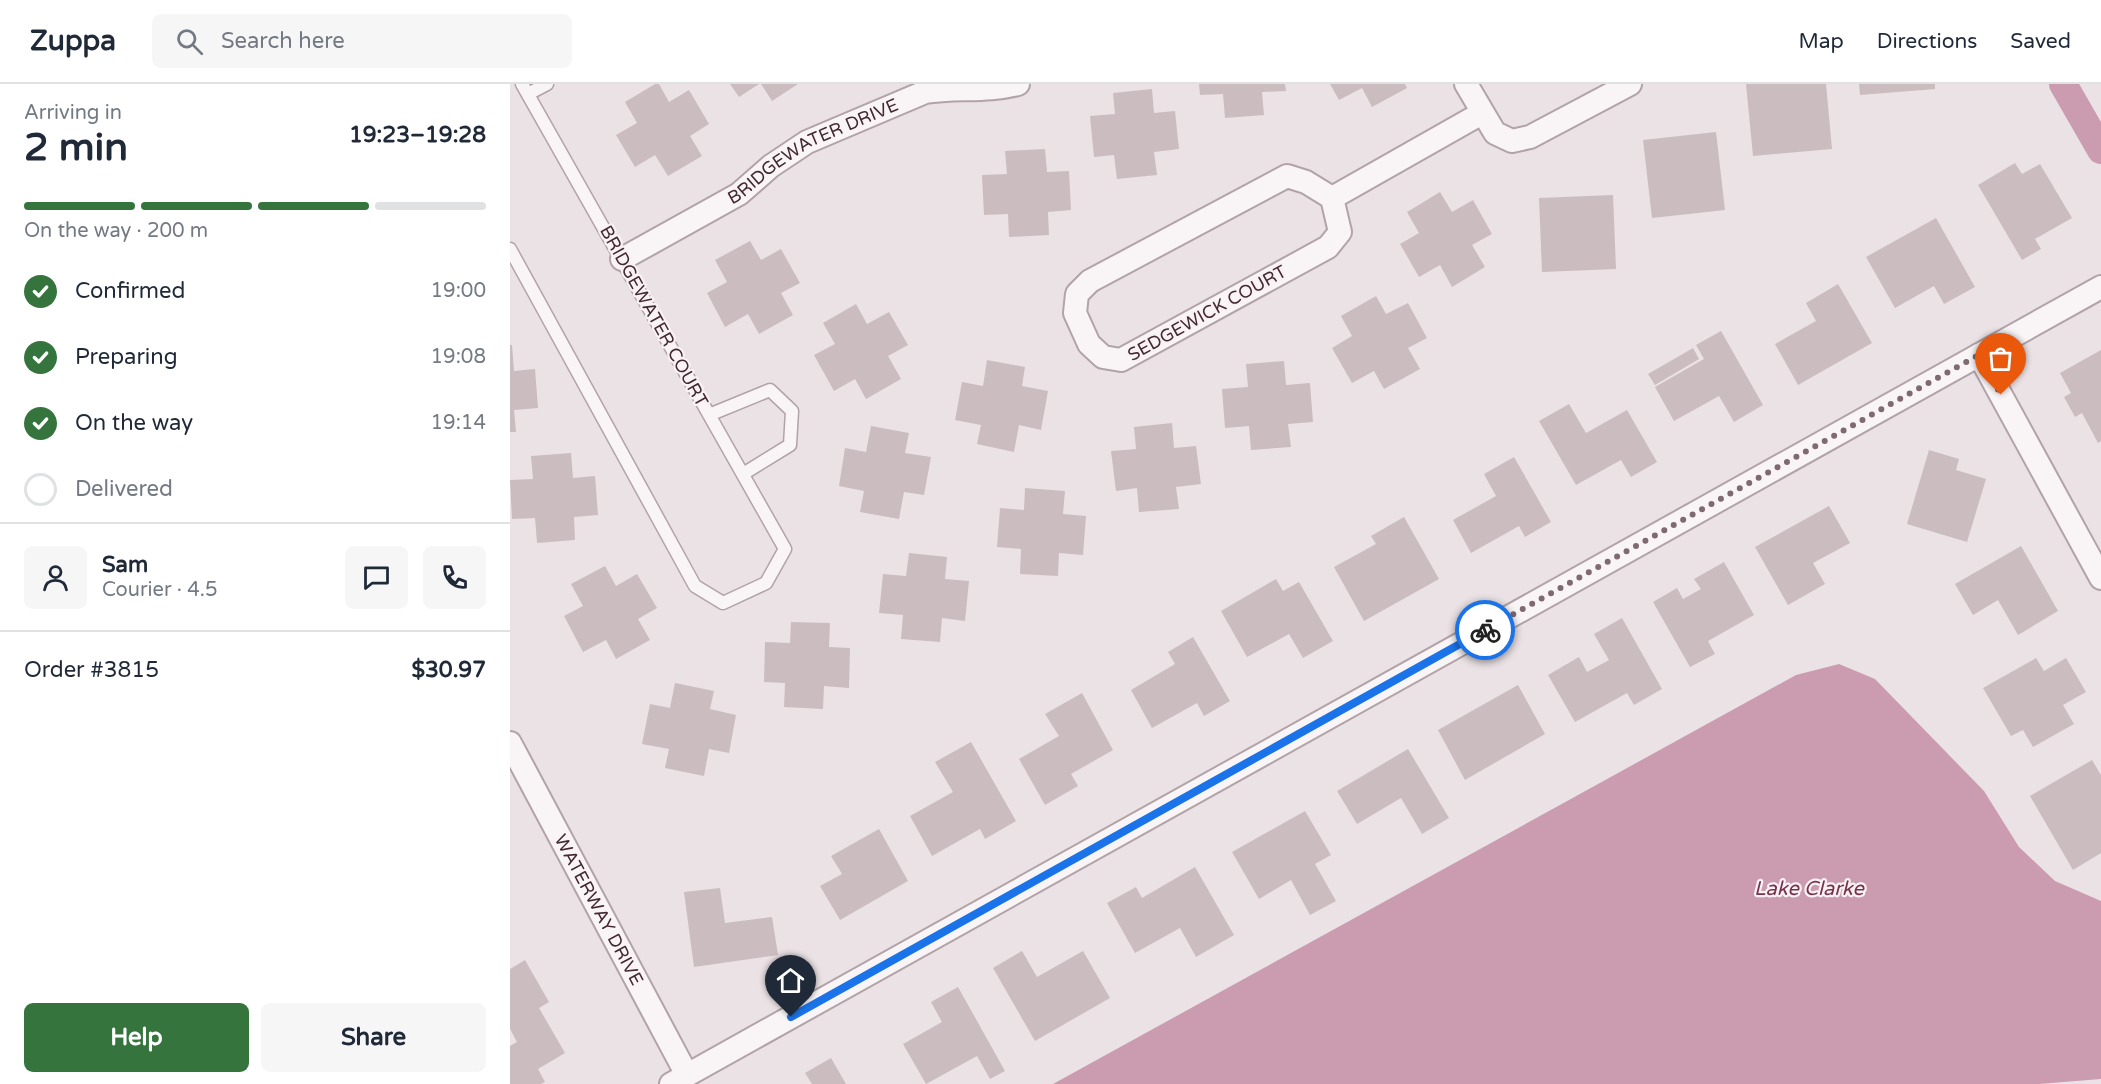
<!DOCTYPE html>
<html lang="en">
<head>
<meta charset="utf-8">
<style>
  :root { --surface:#fff; --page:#f6f6f7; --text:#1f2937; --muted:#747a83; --line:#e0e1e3; --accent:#35753d }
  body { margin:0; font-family:"Varela Round",sans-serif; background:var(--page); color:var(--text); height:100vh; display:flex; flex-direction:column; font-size:22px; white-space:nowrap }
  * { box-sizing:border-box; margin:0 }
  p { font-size:20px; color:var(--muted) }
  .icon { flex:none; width:33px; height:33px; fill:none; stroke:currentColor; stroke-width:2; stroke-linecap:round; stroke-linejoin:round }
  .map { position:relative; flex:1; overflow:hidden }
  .panel { display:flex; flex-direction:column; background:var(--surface); width:510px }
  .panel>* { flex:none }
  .pin { position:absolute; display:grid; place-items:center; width:51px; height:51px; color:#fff; margin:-62px -26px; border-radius:50% 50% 50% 0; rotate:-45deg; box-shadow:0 0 6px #0007 }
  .pin .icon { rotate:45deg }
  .courier { position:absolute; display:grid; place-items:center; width:60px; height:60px; margin:-30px; border:4px solid #1a73e8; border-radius:50%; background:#fff; color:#222; box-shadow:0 2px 8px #0007 }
  .headline em { font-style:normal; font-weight:700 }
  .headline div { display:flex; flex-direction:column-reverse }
  .headline { display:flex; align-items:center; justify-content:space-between; height:102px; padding:0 24px }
  h1 { font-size:39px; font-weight:700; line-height:45px }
  .bar { display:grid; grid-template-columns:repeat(4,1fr); gap:9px 6px; align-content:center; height:72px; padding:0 24px }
  .bar i { height:8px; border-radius:4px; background:var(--line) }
  .bar .current { background:var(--accent) }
  .bar p { grid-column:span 4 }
  .line { display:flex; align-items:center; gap:15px; padding:0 24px; border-top:2px solid var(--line) }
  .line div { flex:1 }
  .round { display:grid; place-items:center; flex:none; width:63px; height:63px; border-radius:9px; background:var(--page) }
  ol { padding:0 24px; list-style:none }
  li { display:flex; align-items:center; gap:18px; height:66px }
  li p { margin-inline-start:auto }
  li .icon { padding:6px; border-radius:50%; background:var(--accent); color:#fff; stroke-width:4 }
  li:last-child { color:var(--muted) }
  li i { width:33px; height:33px; border:3px solid var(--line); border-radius:50% }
  .primary-button { display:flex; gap:12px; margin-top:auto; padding:12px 24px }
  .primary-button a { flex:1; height:69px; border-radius:9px; background:var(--accent); color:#fff; font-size:24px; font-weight:700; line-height:69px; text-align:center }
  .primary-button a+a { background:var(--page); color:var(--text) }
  header { display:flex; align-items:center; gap:36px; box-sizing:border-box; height:84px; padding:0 30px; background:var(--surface); border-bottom:2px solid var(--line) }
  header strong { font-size:28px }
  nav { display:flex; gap:33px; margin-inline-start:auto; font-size:21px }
  .search { width:420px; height:54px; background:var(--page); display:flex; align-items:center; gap:15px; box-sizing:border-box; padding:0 21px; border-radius:9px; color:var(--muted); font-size:22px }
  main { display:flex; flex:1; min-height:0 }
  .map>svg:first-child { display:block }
</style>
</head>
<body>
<header>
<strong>Zuppa</strong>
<div class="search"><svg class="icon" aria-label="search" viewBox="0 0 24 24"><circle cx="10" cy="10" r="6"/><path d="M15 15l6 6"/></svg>Search here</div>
<nav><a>Map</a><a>Directions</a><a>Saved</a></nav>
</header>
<main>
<section class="panel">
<div class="headline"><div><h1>2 min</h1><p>Arriving in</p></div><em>19:23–19:28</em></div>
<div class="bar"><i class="current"></i><i class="current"></i><i class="current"></i><i></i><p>On the way · 200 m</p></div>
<ol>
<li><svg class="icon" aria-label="check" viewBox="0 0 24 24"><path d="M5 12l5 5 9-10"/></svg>Confirmed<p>19:00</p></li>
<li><svg class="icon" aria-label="check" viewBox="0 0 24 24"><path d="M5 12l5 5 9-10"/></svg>Preparing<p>19:08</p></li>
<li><svg class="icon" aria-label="check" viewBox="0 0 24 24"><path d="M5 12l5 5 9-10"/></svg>On the way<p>19:14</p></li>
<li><i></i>Delivered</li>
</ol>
<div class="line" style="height:108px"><a class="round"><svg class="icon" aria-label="person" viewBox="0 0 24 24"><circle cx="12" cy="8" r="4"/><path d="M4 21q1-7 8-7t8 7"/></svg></a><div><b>Sam</b><p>Courier · 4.5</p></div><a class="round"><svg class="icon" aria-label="chat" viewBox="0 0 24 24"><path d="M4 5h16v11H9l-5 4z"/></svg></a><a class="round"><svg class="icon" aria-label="phone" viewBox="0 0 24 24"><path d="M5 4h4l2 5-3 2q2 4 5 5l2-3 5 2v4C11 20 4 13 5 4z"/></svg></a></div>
<div class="line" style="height:78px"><div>Order #3815</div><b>$30.97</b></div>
<div class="primary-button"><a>Help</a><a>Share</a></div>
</section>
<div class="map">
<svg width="1591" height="1000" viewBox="0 0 1591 1000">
  <rect width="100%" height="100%" fill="#ebe2e5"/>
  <!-- water -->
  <path fill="#cb9caf" d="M1329,580L1365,595L1474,707L1509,763L1545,797L1591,817V995L1529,1000H543L1286,591Z"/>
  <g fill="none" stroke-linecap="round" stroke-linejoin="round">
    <!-- canal -->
    <path stroke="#cb9caf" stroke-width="28" d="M1553,0L1591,66"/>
  </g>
  <!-- building -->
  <path fill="#cbbcc0" d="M145,0H149L159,18L179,6L199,40L180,52L192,72L158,92L145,71L125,83L106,51L127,39L115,18Z
    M220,0H249L229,13Z
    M251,0H288L262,17Z
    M689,0H775L776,7L752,8L754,31L715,34L713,10L690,11Z
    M820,0H895L897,4L862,23L852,4L829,16Z
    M1236,0H1316L1322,65L1243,72Z
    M1349,0H1425V5L1350,11Z
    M642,5L644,29L665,27L669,65L644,68L647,91L607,95L604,71L584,73L580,32L605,30L603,9Z
    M1206,48L1215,126L1142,134L1133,56Z
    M535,65L537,88L559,87L561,126L538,128L539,151L499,153L498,130L474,131L472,91L497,90L495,67Z
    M1505,79L1512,90L1530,80L1562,134L1525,155L1531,165L1512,176L1468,101Z
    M930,108L942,128L963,116L982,150L962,161L975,183L942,203L930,181L909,193L890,160L909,149L897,128Z
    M1103,111L1106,185L1032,188L1029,114Z
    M1426,134L1465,203L1434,220L1424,202L1385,224L1356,173Z
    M240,157L251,176L271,165L290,199L271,209L283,231L249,250L238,230L215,243L197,209L217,198L205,176Z
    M1328,200L1362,259L1288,301L1265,260L1306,237L1296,219Z
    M866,212L876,230L898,219L917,254L898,264L910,285L874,305L864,287L842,299L822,264L842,252L831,232Z
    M346,220L357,240L379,228L398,261L378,272L391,295L356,315L345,295L324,307L304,271L325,260L313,239Z
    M1211,247L1253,321L1224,338L1209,312L1164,337L1145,303L1194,275L1186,261Z
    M0,261H2L4,287L25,285L28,324L4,326L6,348H0Z
    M1183,264L1189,275L1145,301L1138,290Z
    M1591,266V357L1588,359L1572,329L1565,333L1554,313L1561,309L1550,289Z
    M477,276L515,283L512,302L538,307L531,346L509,341L504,368L467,360L471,341L445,336L452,298L473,302Z
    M774,277L776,301L800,299L803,338L778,340L781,363L741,366L739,342L715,344L712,305L738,303L736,280Z
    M1059,320L1076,349L1117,326L1147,378L1121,393L1111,376L1066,401L1029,337Z
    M662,339L664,364L686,362L691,400L666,403L669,425L629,428L627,404L606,407L601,367L626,365L624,343Z
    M361,342L399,349L395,369L421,373L414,411L394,408L389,435L350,428L354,407L329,402L335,364L356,368Z
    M1419,366L1449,375L1446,386L1476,395L1457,458L1397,440Z
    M61,369L63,394L85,392L88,431L64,433L65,456L27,459L25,434L2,435L0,396L23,395L21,372Z
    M1004,373L1041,438L1015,453L1009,442L961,469L943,436L986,412L974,390Z
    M515,404L555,407L553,430L576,432L573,471L549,469L548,492L510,490L511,465L487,463L490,424L514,426Z
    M1319,422L1340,459L1303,479L1315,500L1278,521L1245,463Z
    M894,433L929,495L854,537L824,483L866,460L861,452Z
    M1511,462L1548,527L1508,551L1488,516L1463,531L1445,500Z
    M399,469L437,473L435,495L459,497L455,537L432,534L430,558L391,555L393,531L369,529L373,490L396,492Z
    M1214,478L1244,531L1198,557L1205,570L1180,583L1143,518L1167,504L1173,515L1191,505L1184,495Z
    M95,482L106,502L127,490L147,524L128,535L140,556L106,575L96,556L73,568L54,532L73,522L61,500Z
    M766,495L773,507L789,498L823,557L793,574L779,550L737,573L711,527Z
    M1112,534L1152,605L1124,621L1117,609L1065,638L1038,591L1069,573L1077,588L1099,576L1084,550Z
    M281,538L320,539L319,563L340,564L339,604L314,602L313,625L274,623L275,599L254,598L255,558L280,559Z
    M683,553L720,617L694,632L687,619L642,644L621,606L665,580L658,568Z
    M1526,574L1534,587L1556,574L1576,608L1553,621L1564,640L1523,663L1513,646L1501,652L1473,604Z
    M165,599L204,607L200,625L226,631L219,669L199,665L194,692L155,684L159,665L132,660L140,620L160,624Z
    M1008,601L1035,650L955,696L928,646Z
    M572,609L603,666L561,690L568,702L535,721L509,675L549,652L535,630Z
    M461,658L506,737L475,755L470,745L422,772L400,732L443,708L425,678Z
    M898,665L939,734L912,750L891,714L847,740L827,707Z
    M1582,676L1591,691V769L1563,786L1520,712Z
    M795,727L821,771L805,780L826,817L800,831L781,796L749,815L722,768Z
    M369,745L398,797L330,836L310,802L332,790L321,772Z
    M685,783L724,851L686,873L670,844L625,869L597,819L626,803L632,814Z
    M210,804L215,839L262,833L268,871L184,883L174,808Z
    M512,867L527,893L573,867L600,914L525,957L483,884Z
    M15,876L39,918L29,924L55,969L28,985L35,998L31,1000H0V962L7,958L0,945V885Z
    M448,903L495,987L480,995L467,972L416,1000L393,960L432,938L421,918Z
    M321,974L336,1000H302L295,989Z"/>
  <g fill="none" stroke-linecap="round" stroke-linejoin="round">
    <!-- lane casing -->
    <g stroke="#b2a3a8" stroke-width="15">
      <path id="lane" d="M18,10L37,0
        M0,165L185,502L213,519L256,499L275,465L12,0
        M199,331L260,306L282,327L280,361L233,390"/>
    </g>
    <!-- street casing -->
    <g stroke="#b2a3a8" stroke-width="26">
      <g id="street">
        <path d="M956,0L985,49L1002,57L1020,53L1120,0"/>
        <path d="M777,92L796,98L822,114L830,148L818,163L611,276L593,273L579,260L565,229L567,210L580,197Z"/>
        <path d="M822,114L972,29"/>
        <path id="s1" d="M112,175L229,110L261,82L297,58L415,8C446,3 477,8 508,0"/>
        <path d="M1469,271L1591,494"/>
        <path id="s2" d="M0,659L177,991"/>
        <path d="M161,1000L1591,203"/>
      </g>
    </g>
    <!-- lane -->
    <use href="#lane" stroke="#f9f5f6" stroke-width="12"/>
    <!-- street -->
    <use href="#street" stroke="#f9f5f6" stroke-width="22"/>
  </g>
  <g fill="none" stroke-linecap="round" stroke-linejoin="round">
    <!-- done -->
    <path stroke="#7e6a70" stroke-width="6" stroke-dasharray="0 10.8" d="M975,546L1469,271L1491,311"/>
    <!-- route -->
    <path stroke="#1a73e8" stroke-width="8" d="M281,933L975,546"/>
  </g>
  <g text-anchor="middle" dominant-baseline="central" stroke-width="4.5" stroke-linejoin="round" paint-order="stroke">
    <!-- street labels -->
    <g font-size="18" fill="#432931" stroke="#f8f2f4">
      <text stroke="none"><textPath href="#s1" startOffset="220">BRIDGEWATER DRIVE</textPath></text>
      <text transform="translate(697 229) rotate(-29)">SEDGEWICK COURT</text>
      <text transform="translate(144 232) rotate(61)">BRIDGEWATER COURT</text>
      <text stroke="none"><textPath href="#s2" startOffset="189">WATERWAY DRIVE</textPath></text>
    </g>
    <!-- water labels -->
    <g font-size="20" font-style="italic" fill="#78324c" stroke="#f8f2f4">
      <text x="1299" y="805">Lake Clarke</text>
    </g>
  </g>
</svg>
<div class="pin" style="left:1491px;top:311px;background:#ea580c"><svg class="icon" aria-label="bag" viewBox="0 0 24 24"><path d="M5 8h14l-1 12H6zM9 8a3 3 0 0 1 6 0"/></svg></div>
<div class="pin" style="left:281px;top:933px;background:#1f2937"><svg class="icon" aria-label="home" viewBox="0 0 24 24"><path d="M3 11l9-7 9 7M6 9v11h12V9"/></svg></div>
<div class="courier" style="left:975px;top:546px"><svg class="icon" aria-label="bike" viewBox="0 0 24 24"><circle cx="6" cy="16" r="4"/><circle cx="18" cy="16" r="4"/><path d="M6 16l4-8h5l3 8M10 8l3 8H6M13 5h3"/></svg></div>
</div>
</main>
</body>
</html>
